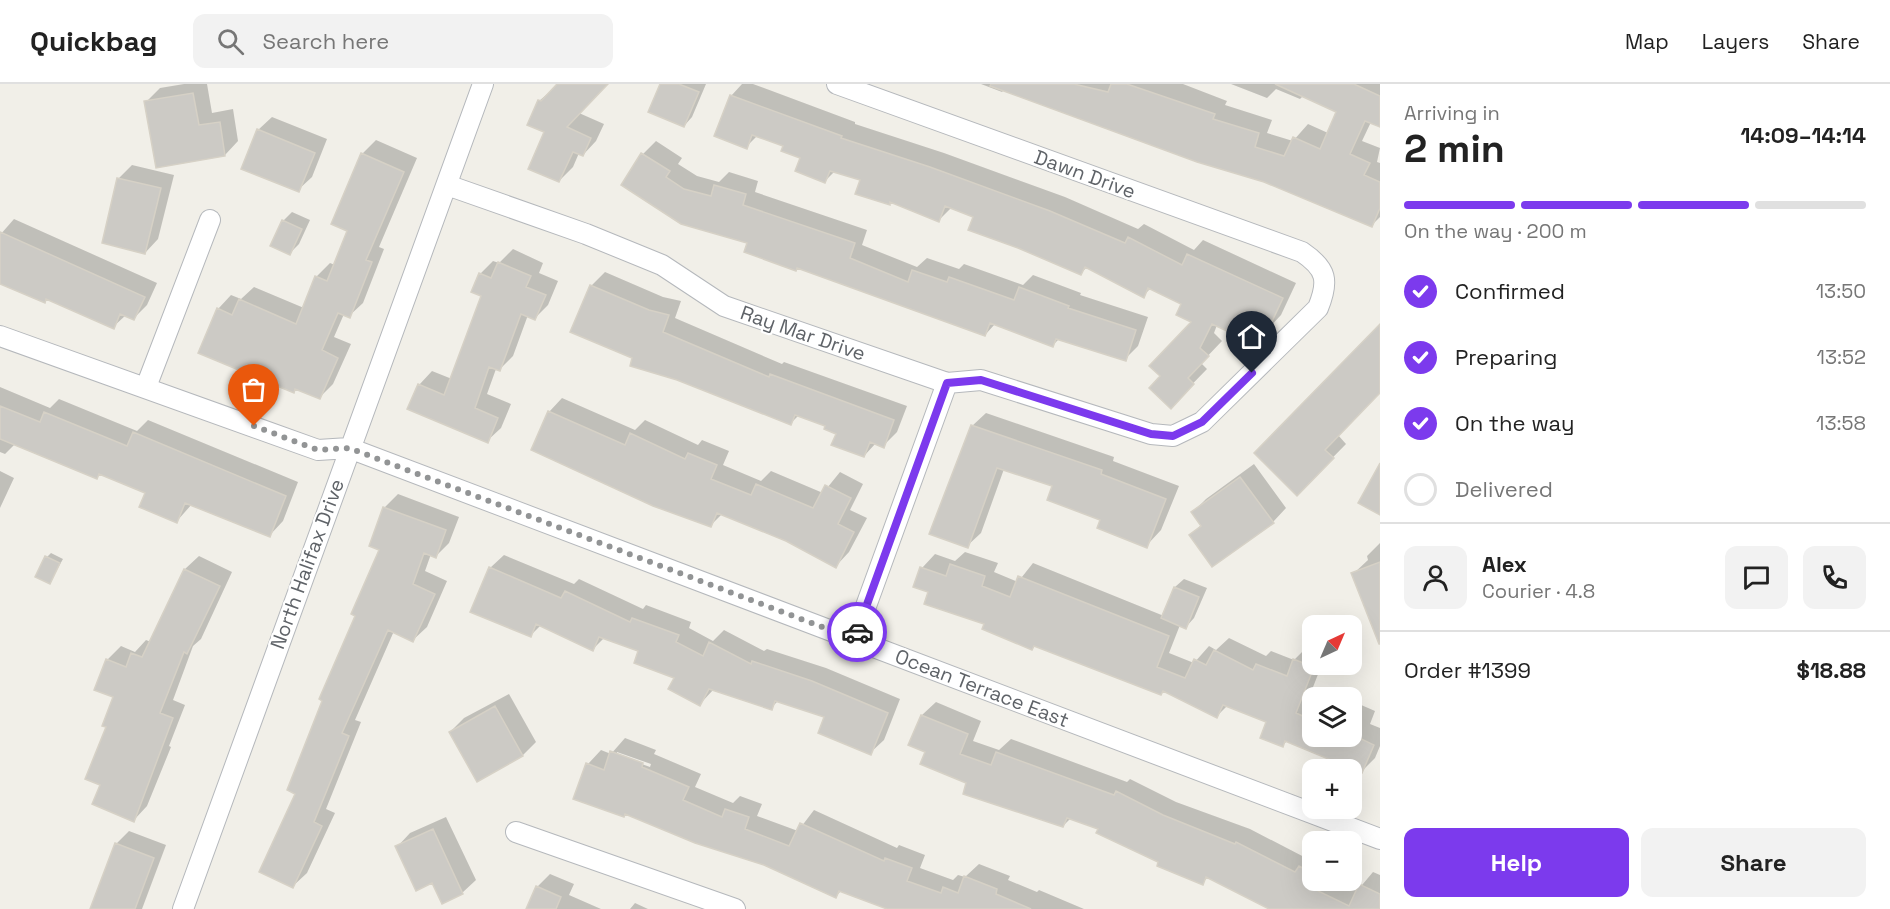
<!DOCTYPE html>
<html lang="en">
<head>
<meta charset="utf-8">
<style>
  :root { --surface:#fff; --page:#f2f2f2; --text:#222; --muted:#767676; --line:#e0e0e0; --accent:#7c3aed }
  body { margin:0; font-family:"Space Grotesk",sans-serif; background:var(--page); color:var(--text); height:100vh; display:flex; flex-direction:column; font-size:22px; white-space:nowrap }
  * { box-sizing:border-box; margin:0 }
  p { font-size:20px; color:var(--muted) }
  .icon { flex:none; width:33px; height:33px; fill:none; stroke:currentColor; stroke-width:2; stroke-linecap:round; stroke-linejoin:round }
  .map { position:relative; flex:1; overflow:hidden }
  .drawer { display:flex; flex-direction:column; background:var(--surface); width:510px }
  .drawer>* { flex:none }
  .needle { width:39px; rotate:44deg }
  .buttons { position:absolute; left:1302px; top:531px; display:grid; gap:12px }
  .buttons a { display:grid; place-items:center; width:60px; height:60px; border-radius:12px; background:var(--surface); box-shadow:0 6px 24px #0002; font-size:30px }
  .pin { position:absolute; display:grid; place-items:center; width:51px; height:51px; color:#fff; margin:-62px -26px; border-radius:50% 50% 50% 0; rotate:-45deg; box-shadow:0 0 6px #0007 }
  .pin .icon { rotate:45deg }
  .courier { position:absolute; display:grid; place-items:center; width:60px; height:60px; margin:-30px; border:4px solid #7c3aed; border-radius:50%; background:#fff; color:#222; box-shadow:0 2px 8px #0007 }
  .headline em { font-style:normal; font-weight:700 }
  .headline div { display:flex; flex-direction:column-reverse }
  .headline { display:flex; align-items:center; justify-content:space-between; height:102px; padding:0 24px }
  h1 { font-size:39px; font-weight:700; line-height:45px }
  .bar { display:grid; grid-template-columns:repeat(4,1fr); gap:9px 6px; align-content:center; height:72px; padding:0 24px }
  .bar i { height:8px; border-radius:4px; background:var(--line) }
  .bar .on { background:var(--accent) }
  .bar p { grid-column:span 4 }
  .line { display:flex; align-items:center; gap:15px; padding:0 24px; border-top:2px solid var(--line) }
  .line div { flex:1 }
  .round { display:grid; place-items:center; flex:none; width:63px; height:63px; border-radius:12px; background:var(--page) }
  ol { padding:0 24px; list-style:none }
  li { display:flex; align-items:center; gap:18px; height:66px }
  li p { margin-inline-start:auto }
  li .icon { padding:6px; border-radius:50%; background:var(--accent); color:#fff; stroke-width:4 }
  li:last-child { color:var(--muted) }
  li i { width:33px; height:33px; border:3px solid var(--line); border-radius:50% }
  .cta { display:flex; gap:12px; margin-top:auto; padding:12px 24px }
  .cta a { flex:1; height:69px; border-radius:12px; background:var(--accent); color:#fff; font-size:24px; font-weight:700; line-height:69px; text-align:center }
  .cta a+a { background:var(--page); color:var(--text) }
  header { display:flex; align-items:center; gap:36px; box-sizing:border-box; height:84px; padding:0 30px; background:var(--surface); border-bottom:2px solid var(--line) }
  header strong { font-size:28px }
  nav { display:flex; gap:33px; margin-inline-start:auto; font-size:21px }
  .search { width:420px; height:54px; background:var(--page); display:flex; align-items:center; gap:15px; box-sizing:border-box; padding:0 21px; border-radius:12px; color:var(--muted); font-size:22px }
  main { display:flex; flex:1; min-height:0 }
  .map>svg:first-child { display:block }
</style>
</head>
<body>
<header>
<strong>Quickbag</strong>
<div class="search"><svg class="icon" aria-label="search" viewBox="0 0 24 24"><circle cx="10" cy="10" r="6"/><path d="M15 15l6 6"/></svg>Search here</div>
<nav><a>Map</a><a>Layers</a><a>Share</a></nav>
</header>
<main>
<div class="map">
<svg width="1380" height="825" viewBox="0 0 1380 825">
  <rect width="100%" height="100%" fill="#f1efe8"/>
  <!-- shadow -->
  <path fill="#0003" fill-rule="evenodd" d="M184,0H207L212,29L233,25L238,57L225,71L146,18L160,4Z
    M559,0H606L579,29L604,40L596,57L583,71L579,69L573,83L559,97L539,17Z
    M661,0H706L692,33L684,42Z
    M742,0H753L855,38V40L944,69L1065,113L1138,145L1144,140L1194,166L1203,156L1296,199L1281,231L1267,246L1256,241L1244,253L1217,241L1214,249L1222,257L1201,279L1207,285L1170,323L1162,292L1194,238L1183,219L1151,204L1143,212L1087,183L1081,189L974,132L952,123L939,136L891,117L889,119L862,95L835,87L825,97L785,61L758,51L746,63L731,12Z
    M981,0H1183L1227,17L1225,21L1272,36L1267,49L1293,57L1308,40L1328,49L1338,27L1304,11L1300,15L1276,5L1267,14L1231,0H1380V42L1371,38L1362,57L1380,64L1377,78L1380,79V133L1372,141L1265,96L1004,6L1002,8Z
    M272,33L327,55L312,93L298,106L258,46Z
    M376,56L417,74L379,163L384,165L363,219L349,232L344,230L334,253L351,260L333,300L320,313L297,304L293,307L218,225L231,211L241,215L254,203L304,224L316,193L330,179L335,181L349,146L362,70Z
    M656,57L682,74L678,80L697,92L719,98L729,88L758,97L755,108L867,146L862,161L917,183L927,174L959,185L964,180L1023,201L1033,191L1081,209L1080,211L1148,233L1138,262L1125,275L1060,254L1053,261L995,240L985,251L749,158L623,100L643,70Z
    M132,81L174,91L158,155L145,169L104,158L119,94Z
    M292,128L310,136L299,160L290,169L272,161L284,136Z
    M14,135L157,199L147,221L134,234L126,231L113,243L47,214L44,217L0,198V151Z
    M513,165L543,179L539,189L558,197L548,221L535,234L528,231L513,272L499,286L496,285L487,310L511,320L501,344L487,357L419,301L432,287L452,295L483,211L480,190L493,177L499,179Z
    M605,188L663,213L681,217L675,234L782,280L784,278L907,322L897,348L883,362L876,359L864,372L827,341L799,331L791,339L634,274L591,202Z
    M1380,242V307L1338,351L1346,360L1297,410Z
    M0,303L50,324L59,315L137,347L148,336L298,398L283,437L270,451L192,420L177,437L147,408L101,389L97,393L15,360L5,370L0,368Z
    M562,314L635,346L645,336L698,361L702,356L729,367L723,381L761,397L771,387L823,409L840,388L863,400L850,426L867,434L849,468L836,482L786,456L722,430L711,441L549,328Z
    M986,329L1114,373L1113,377L1179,402L1161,446L1148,460L1102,435L1054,401L1004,385L981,449L967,462L972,342Z
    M1254,380L1286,424L1273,438L1191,451L1202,440L1193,428L1206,415Z
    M0,387L14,394L0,424Z
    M398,410L459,433L449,459L436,472L431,470L425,487L447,497L427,543L413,556L394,547L355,636L361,638L326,725L335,729L307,789L293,802L297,709L381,465L384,424Z
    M1380,459V540L1353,490L1368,476L1367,472Z
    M965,468L998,479L994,488L1018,498L1033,479L1164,532L1175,503L1184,495L1207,504L1194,534L1186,543L1180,541L1169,569L1194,579L1209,562L1216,566L1229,554L1266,572L1271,567L1294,576L1308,562L1312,564V580H1322L1308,616L1312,617V652H1352V617L1375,627L1370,640L1380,644V662L1375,674L1362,687L1288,656L1283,661L1268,637L1228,621L1216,633L1164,606L1161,609L986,540L930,507L922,484L935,470L955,477Z
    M51,469L63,475L50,498L47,473Z
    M504,471L574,500L579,495L643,525L646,521L691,538L689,544L713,557L724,546L764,567L767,565L826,584L900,615L884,656L870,669L826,632L779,616L771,624L714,605L700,620L676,593L640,566L605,553L592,566L541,541L530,552L490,484Z
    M199,472L232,488L201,555L193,562L173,616L185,621L169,662L171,663L147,722L134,736L102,700L115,612L107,576L121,562L135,568L146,556L151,558L185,485Z
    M509,610L536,658L523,671L477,696L450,648L464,634Z
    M936,618L981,637L973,657L999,666L1011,655L1127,698L1130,695L1176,718L1250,745L1308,775L1312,770V796H1337L1357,807L1373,788L1380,791V825H1273L1209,792L1202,799L1100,744L1071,734L1063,742L968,699L927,668L910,660L922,631Z
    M625,654L656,666L654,670L701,690L695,703L733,719L740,712L762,720L757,732L798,747L814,726L897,764L899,761L925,771L920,784L953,796L958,791L965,793L979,780L1010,792L1008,796L1037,808L1039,806L1084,825H891L841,807L836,812L764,781L695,758L588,680L601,666L611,670ZM617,668L651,680L650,683L617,671Z
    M446,733L476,796L462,809L433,797L397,763L410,749Z
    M129,747L166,761L142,825H91L116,760Z
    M550,790L574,800L569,811L601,825H528L537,803Z
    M635,819L648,825H630Z"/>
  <!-- building -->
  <path fill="#cccac5" stroke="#d6d1c6" stroke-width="1.5" d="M557,0H608L567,43L591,54L583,72L573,68L559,98L528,85L544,48L527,41L538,16L541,17Z
    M660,0H679L699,8L684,43L648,28Z
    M991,0H1074L1108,8L1111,0H1127L1215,30L1213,35L1259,49L1255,63L1284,72L1293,53L1320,65L1336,28L1275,0H1354L1380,12V43L1365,37L1350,70L1370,79L1364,91L1380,98V124L1372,143L1264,98L1197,78L990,2Z
    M193,9L199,41L220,38L225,72L156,84L144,17Z
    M730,11L842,52L841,54L930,83L1050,127L1125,159L1128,153L1182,181L1187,170L1283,214L1267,248L1251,240L1244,255L1212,240L1200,264L1209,272L1188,294L1194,300L1171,325L1149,304L1160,292L1149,282L1191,238L1176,231L1181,220L1148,204L1144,214L1085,183L1081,191L1018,164L968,146L973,133L945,122L939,138L890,118V121L855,110L860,96L830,87L825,99L795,87L800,74L781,67L783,62L752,51L747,65L714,52Z
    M257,45L315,69L299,108L241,85Z
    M361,69L404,88L366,176L372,178L350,234L338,229L322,266L338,274L320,315L295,305L294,309L198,269L217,224L232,231L239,215L296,240L315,192L327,197L347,147L331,140Z
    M641,69L670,87L666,93L684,105L711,112L714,101L746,110L743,121L855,159L850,174L908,198L912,186L947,198L949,193L1014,216L1019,203L1069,222L1068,224L1136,246L1126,277L1056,255L1053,263L990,239L985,252L797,184L796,187L744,168L747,159L681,140L621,101Z
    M117,94L161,104L145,170L102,159Z
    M282,136L302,145L290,171L270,162Z
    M0,148L145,213L134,236L120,230L114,245L46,215L45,219L0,200Z
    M498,178L531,192L526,203L546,211L535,236L521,230L500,287L489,283L475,324L498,334L488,359L407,325L418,300L444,311L481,212L471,208L479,189L491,194Z
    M590,201L649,226L669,231L663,248L769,293L770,290L894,336L884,364L870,358L864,373L831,361L836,350L824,345L825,342L795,331L791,341L677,296L630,282L632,274L570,248Z
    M1380,240V309L1325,366L1334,374L1297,412L1254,369Z
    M0,322L40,338L44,328L127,362L133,348L286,412L270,453L185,419L177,439L139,423L145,409L99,390L97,395L0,355Z
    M548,327L625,361L630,349L685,375L688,369L717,381L711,395L751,411L756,400L813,424L825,401L851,414L838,440L854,448L836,484L786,457L717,429L711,443L653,422L531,366Z
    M971,341L1102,386L1101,390L1166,415L1147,464L1097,444L1100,436L1047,416L1052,402L997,384L968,464L929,450Z
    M1380,379V431L1358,419Z
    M1240,393L1274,439L1212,483L1189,451L1201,442L1191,428Z
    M383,423L446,446L436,474L424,469L413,500L435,510L413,558L388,546L342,649L349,652L314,738L322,742L293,804L259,788L295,710L287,706L322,617L319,615L355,532L351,530L379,466L369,462Z
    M45,472L60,479L50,500L35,493Z
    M1380,478V560H1379L1351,489Z
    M950,480L985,492L982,502L1010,513L1018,492L1169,552L1157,583L1185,594L1194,575L1206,581L1214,566L1253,586L1256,580L1287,592L1293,575L1314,583L1296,629L1312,636V652H1355L1374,661L1362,689L1285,657L1283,663L1260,654L1266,638L1223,621L1217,634L1163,607L1161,611L1034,562L1032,566L982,545L984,540L924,520L928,508L913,503L920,483L946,492Z
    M489,483L561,514L565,507L630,538L632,534L679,551L676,558L703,572L709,558L751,580L752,577L812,597L888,629L871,671L818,649L824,633L775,617L772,626L709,605L700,622L668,605L674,594L634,579L638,567L599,553L593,567L536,540L531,553L470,528Z
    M184,485L220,502L187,570L184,568L160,629L173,634L134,738L92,720L100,701L85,695L106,643L102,642L113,613L94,606L106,575L126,583L131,569L142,573Z
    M1174,503L1199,513L1186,545L1161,534Z
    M495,622L523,672L477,698L449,648Z
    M921,631L968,650L960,670L991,681L996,668L1114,711L1116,707L1163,731L1235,760L1236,758L1295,788L1299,782L1312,789V796H1321L1316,806L1349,822L1359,800L1380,810V825H1269L1206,793L1203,801L1157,782L1158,778L1096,749L1098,745L1067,734L1063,743L963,710L966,699L920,680L925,668L908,661Z
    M610,667L643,679L642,683L689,703L683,716L722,733L725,725L749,733L745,745L789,762L800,739L884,777L885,774L912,784L907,797L941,809L943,803L958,809L964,792L997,805L996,810L1031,825H887L839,807L836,814L764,781L695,759L625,730L624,733L573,715L586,679L604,686Z
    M433,745L463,810L442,820L432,799L416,807L395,762Z
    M115,759L154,774L135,825H90Z
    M536,802L561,813L556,825H526Z"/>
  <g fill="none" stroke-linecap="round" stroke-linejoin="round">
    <!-- minor casing -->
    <g stroke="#b5b8bc" stroke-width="22">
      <path id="minor" d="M447,101L586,150L662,181L724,222L947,299L981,296L1151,350L1173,352L1202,338L1318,224C1329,197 1327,185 1302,168L837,0
        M0,252L318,366L349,364L1380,755
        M146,303L210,136
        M854,555L947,299
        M516,748L735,825
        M183,825L483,0"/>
    </g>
    <!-- minor -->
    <use href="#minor" stroke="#fff" stroke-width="20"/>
  </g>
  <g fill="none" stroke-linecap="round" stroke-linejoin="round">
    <!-- done -->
    <path stroke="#929495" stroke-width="6" stroke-dasharray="0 10.8" d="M254,342L318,366L349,364L854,555L857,548"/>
    <!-- route -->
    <path stroke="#7c3aed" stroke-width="8" d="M857,548L947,299L981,296L1151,350L1173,352L1202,338L1252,289"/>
  </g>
  <g text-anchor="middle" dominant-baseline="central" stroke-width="4.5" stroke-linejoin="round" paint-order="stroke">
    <!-- street labels -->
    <g font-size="20" fill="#5f6368" stroke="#fff">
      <text transform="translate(1085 90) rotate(20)">Dawn Drive</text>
      <text transform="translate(803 249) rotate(19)">Ray Mar Drive</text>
      <text transform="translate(307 480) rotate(-70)">North Halifax Drive</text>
      <text transform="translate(982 604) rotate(21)">Ocean Terrace East</text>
    </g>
  </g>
</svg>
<div class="buttons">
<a><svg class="needle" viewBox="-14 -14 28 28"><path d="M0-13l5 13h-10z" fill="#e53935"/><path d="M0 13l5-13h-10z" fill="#767676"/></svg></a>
<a><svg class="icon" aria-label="layers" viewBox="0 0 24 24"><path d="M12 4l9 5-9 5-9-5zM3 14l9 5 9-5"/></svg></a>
<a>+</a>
<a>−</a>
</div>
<div class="pin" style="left:254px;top:342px;background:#ea580c"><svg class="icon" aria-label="bag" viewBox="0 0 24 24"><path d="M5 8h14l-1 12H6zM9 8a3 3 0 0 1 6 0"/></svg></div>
<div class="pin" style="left:1252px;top:289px;background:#1f2937"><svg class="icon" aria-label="home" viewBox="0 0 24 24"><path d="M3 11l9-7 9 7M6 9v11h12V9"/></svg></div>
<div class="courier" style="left:857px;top:548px"><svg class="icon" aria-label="car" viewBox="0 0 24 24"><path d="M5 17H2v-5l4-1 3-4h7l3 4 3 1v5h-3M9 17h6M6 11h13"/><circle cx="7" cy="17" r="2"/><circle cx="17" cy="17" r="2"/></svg></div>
</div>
<section class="drawer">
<div class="headline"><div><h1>2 min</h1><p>Arriving in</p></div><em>14:09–14:14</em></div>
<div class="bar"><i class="on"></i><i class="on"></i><i class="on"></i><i></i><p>On the way · 200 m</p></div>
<ol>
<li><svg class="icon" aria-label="check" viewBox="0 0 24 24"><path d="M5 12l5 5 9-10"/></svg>Confirmed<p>13:50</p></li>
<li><svg class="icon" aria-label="check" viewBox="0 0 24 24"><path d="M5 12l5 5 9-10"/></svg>Preparing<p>13:52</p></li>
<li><svg class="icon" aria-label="check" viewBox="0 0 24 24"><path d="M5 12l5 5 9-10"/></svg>On the way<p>13:58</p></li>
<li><i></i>Delivered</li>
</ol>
<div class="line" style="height:108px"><a class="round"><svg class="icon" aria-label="person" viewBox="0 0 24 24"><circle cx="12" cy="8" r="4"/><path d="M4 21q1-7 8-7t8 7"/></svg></a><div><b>Alex</b><p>Courier · 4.8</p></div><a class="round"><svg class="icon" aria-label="chat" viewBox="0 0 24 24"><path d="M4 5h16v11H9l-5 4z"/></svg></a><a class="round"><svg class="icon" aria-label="phone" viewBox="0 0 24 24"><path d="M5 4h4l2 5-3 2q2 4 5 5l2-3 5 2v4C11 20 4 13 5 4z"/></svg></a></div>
<div class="line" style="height:78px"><div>Order #1399</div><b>$18.88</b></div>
<div class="cta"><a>Help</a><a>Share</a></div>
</section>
</main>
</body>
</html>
